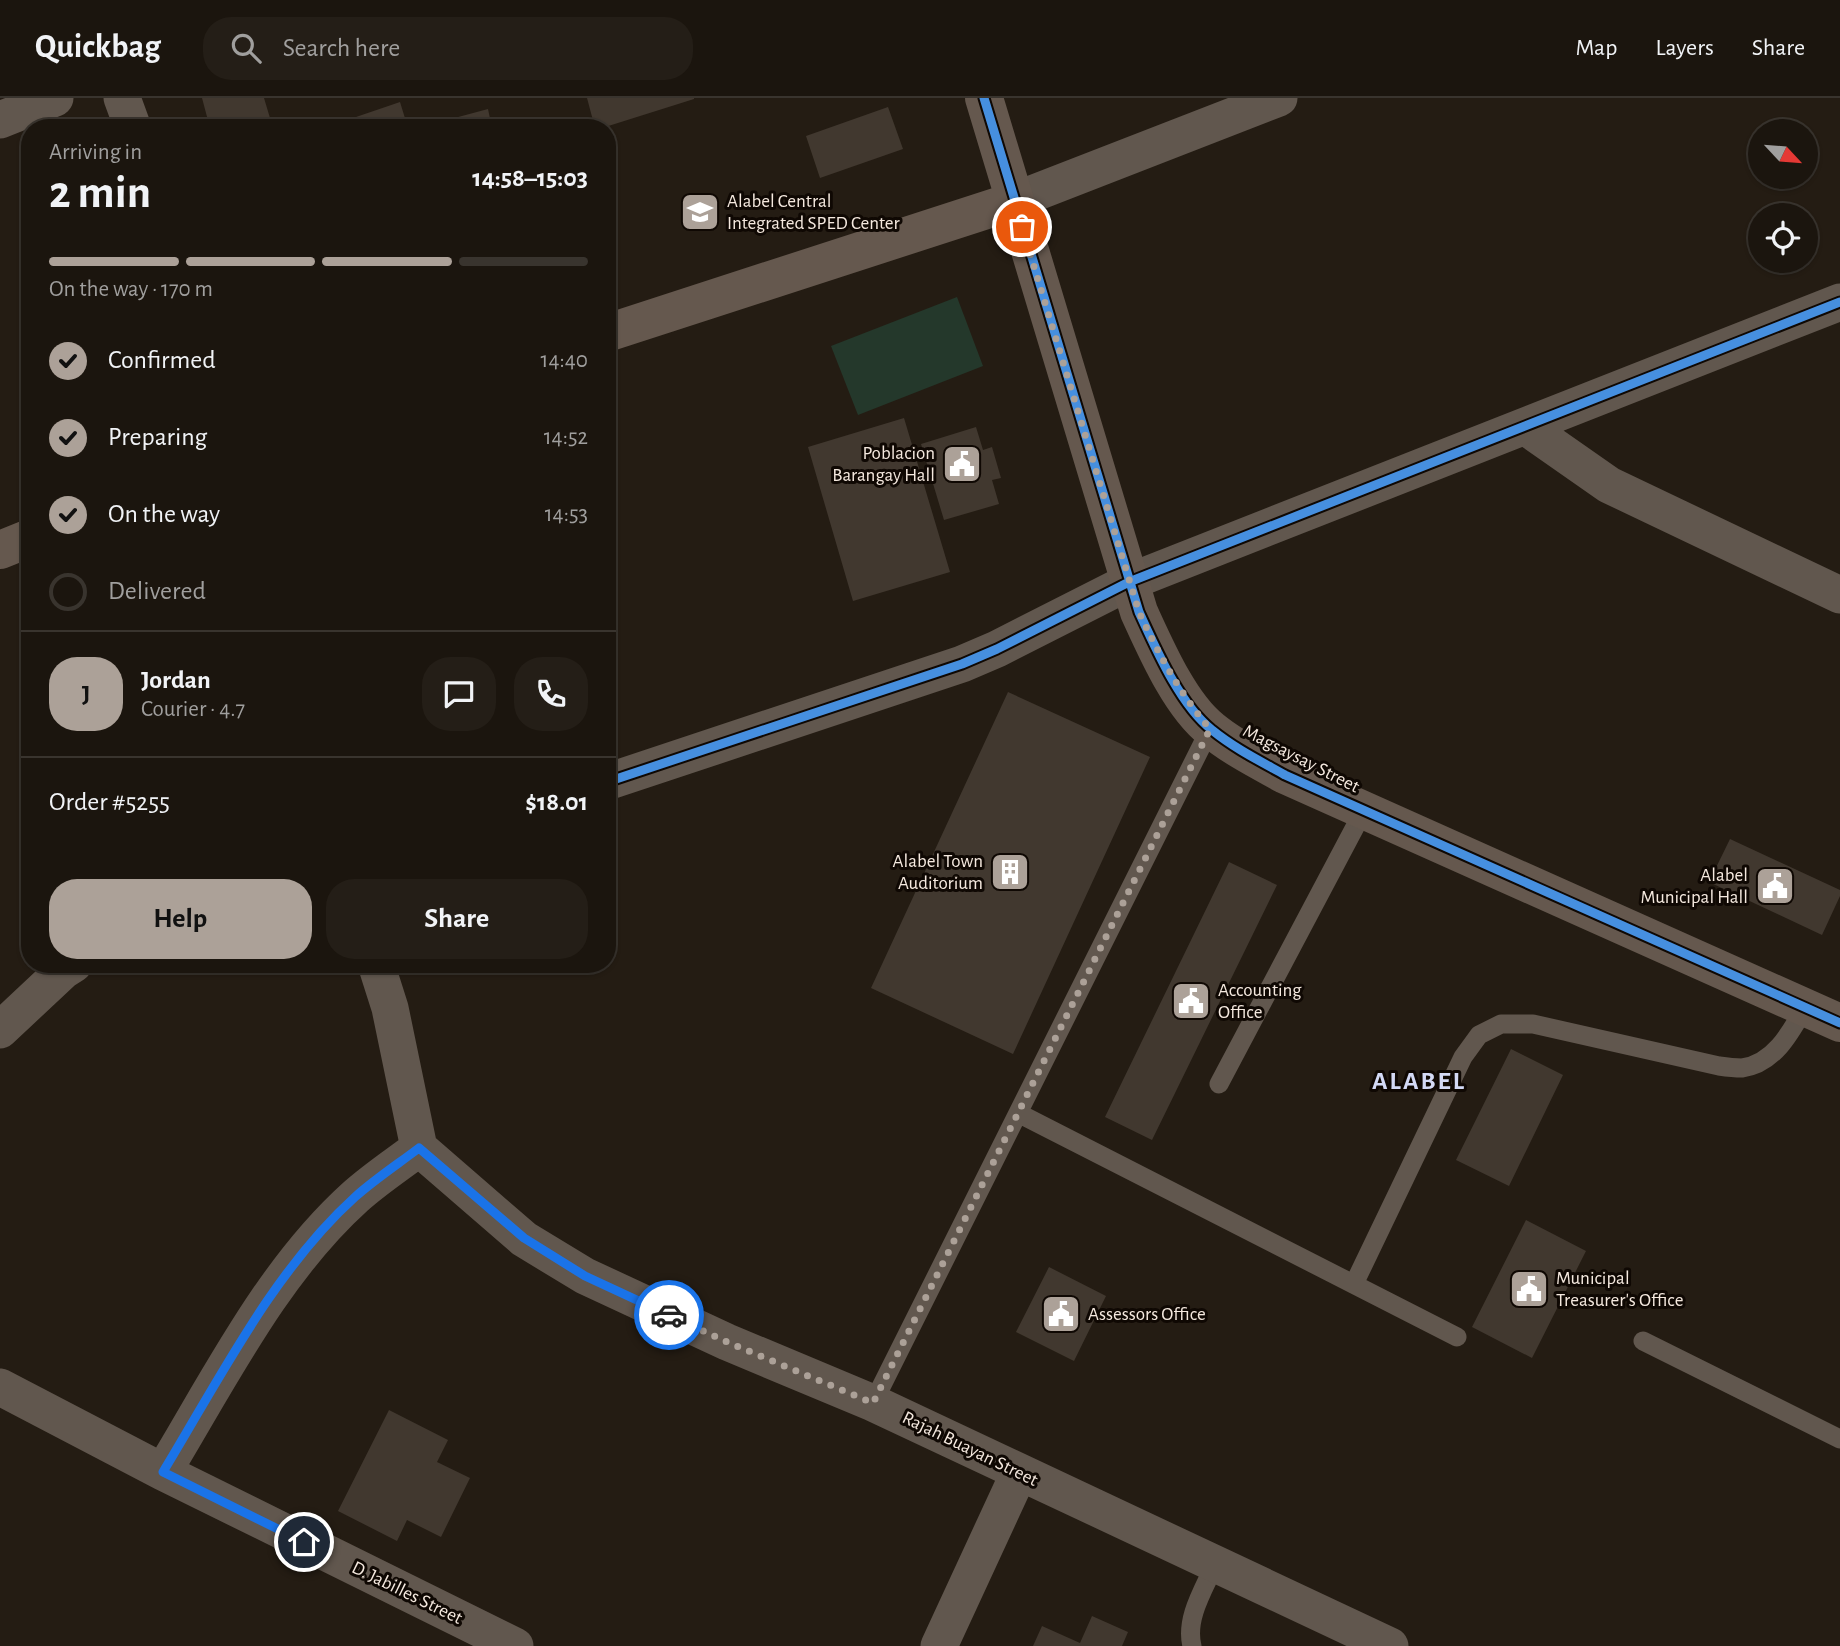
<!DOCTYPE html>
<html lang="en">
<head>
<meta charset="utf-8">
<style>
  :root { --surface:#1b150e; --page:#241e17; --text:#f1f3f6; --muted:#a09f9e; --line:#39342e; --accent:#aca198 }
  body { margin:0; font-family:"Alegreya Sans",sans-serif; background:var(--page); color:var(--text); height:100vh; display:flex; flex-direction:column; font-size:26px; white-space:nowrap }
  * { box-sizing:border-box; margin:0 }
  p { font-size:23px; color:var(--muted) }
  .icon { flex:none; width:38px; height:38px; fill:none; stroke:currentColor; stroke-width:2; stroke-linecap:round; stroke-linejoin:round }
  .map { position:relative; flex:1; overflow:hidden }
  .details { position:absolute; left:21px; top:21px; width:595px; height:854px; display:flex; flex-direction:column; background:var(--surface); border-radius:28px; box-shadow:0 2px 5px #0004,0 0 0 2px var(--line) }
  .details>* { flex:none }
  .needle { width:46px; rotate:116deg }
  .tools { position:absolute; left:1748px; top:21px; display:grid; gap:14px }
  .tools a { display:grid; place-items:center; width:70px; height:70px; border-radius:50%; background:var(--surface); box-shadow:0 2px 5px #0004,0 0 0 2px var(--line); font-size:35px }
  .pin { position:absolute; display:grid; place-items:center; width:60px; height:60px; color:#fff; margin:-30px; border:4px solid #fff; border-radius:50%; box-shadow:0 2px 7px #0007 }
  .courier { position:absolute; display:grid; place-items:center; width:70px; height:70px; margin:-35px; border:5px solid #1a73e8; border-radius:50%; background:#fff; color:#222; box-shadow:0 2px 9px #0007 }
  .headline em { font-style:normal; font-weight:700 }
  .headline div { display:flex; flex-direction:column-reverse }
  .headline { display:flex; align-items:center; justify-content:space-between; height:119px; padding:0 28px }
  h1 { font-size:46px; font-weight:700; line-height:52px }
  .bar { display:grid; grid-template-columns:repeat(4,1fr); gap:10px 7px; align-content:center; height:84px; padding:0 28px }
  .bar i { height:9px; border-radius:5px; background:var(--line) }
  .bar .on { background:var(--accent) }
  .bar p { grid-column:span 4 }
  .line { display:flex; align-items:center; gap:18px; padding:0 28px; border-top:2px solid var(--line) }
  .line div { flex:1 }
  .round { display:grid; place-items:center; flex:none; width:74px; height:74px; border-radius:28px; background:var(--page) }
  ol { padding:0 28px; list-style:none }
  li { display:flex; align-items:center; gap:21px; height:77px }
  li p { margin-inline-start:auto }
  li .icon { padding:7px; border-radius:50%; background:var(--accent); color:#111; stroke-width:4 }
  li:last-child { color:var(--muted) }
  li i { width:38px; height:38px; border:4px solid var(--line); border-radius:50% }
  .primary-button { display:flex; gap:14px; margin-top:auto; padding:14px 28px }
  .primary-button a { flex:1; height:80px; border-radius:28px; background:var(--accent); color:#111; font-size:28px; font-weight:700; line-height:80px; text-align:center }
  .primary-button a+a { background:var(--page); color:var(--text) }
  header { display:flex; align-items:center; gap:42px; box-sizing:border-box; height:98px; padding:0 35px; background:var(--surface); border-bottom:2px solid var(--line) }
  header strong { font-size:33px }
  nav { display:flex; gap:38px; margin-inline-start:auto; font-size:24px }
  .search { width:490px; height:63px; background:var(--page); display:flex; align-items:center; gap:18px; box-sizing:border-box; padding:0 24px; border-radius:28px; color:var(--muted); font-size:26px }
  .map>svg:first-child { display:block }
</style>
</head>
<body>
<header>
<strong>Quickbag</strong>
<div class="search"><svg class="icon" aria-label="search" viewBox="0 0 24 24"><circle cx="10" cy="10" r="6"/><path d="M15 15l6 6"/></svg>Search here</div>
<nav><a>Map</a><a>Layers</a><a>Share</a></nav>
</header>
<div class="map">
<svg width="1840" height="1548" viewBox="0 0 1840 1548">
  <rect width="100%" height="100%" fill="#241c13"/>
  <!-- green -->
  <path fill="#24382b" d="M957,199L983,268L858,317L831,248Z"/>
  <!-- building -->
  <path fill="#41382f" d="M202,0H264L273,30H210Z
    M587,0H694V1L602,30H595Z
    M400,4L408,30H359L356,19Z
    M888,9L903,51L820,80L806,38Z
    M488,11L492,30H421V29Z
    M904,320L950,474L853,503L808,349Z
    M976,329L983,352L992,349L1001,380L992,382L999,406L944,422L921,346Z
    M1008,594L1150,659L1013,956L871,890Z
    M1730,741L1840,792V798L1822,837L1709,784Z
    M1229,764L1277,787L1152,1042L1105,1019Z
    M1511,951L1563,977L1509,1088L1456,1062Z
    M1526,1122L1586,1153L1532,1260L1472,1229Z
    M1049,1169L1106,1198L1074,1263L1016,1234Z
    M389,1312L448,1342L437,1364L470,1380L441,1439L407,1422L397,1443L338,1413Z
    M1092,1518L1128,1534L1122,1548H1033L1042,1528L1080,1545Z"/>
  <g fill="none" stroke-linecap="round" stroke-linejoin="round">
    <!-- lane -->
    <path stroke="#61574e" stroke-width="19" d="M1219,986L1364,712
      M1018,1015L1457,1239
      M1354,1186L1463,959L1479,937L1501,926H1533L1719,968C1726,969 1734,970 1742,970C1774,966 1791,934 1805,909
      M1643,1243L1840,1341
      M873,1305L1210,631
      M1192,1548C1185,1520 1204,1491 1215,1466"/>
    <!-- street -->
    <path stroke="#61574e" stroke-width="37" d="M122,0L133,30
      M0,22L55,0
      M1014,103L1279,0
      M1526,329L1609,387L1840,497
      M607,684L962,566L997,551L1129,484L1840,204
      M376,866L390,910L419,1050
      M0,932L63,873L74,866
      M419,1050L524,1141L585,1178L727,1244L873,1305L1390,1548
      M0,1289L163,1374L515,1548
      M163,1374C220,1280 273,1173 355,1099C375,1081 398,1066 419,1050
      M939,1548L1019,1375"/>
    <!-- secondary -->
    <path stroke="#65584e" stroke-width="38" d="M984,0L1139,514C1156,551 1180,607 1212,632C1234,650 1260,663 1285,677L1840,925
      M607,235L1014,103
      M0,452L30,440"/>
    <!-- cycleway casing -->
    <g stroke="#0f0803" stroke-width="13">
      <path id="cycleway" d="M984,0L1139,514C1156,551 1180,607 1212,632C1234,650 1260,663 1285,677L1840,925
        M607,684L962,566L997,551L1129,484L1840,204"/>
    </g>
    <!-- cycleway -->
    <use href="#cycleway" stroke="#468fdf" stroke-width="9"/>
  </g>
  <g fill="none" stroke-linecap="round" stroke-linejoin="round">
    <!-- done -->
    <path stroke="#aca198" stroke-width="7" stroke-dasharray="0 12.6" d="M669,1217L727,1244L873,1305L1210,631C1179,594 1159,557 1139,514L1022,129"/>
    <!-- route -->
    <path stroke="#1a73e8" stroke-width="9" d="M304,1444L163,1374C219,1282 274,1172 355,1099C375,1081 398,1066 419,1050L524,1140L585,1178L669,1217"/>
  </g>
  <!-- icons -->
  <defs>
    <g id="school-square" transform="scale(2.0125)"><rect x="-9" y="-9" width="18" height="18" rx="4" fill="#aca198" stroke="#0f0803"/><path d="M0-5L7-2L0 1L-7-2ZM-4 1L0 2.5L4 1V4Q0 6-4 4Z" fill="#fff"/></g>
    <g id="civic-square" transform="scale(2.0125)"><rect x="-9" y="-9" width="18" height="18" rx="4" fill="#aca198" stroke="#0f0803"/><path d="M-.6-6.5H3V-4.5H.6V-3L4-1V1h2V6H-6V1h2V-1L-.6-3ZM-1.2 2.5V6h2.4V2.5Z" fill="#fff"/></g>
    <g id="building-square" transform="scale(2.0125)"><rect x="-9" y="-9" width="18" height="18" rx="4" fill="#aca198" stroke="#0f0803"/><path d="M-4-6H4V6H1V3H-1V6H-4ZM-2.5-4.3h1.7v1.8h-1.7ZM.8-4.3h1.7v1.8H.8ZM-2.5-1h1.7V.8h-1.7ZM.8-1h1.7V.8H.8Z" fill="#fff"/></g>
  </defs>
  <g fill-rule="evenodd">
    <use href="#school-square" x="700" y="114"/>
    <use href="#civic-square" x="962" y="366"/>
    <use href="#building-square" x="1010" y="774"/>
    <use href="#civic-square" x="1775" y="788"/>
    <use href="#civic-square" x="1191" y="903"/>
    <use href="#civic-square" x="1529" y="1191"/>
    <use href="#civic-square" x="1061" y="1216"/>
  </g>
  <g text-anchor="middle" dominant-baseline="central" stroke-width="6" stroke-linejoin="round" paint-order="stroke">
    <!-- poi labels -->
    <g font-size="19" fill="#f5e9df" stroke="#0f0803" text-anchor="start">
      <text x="727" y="103">Alabel Central<tspan x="727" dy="22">Integrated SPED Center</tspan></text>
      <text x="935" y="355" text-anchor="end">Poblacion<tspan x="935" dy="22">Barangay Hall</tspan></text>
      <text x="983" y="763" text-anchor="end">Alabel Town<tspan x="983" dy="22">Auditorium</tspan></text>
      <text x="1748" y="777" text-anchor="end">Alabel<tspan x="1748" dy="22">Municipal Hall</tspan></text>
      <text x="1218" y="892">Accounting<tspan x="1218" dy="22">Office</tspan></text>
      <text x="1556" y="1180">Municipal<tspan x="1556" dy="22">Treasurer's Office</tspan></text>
      <text x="1088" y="1216">Assessors Office</text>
    </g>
    <!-- street labels -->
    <g font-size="19" fill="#f5e9df" stroke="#0f0803">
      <text transform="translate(1301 661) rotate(27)">Magsaysay Street</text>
      <text transform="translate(970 1351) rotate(26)">Rajah Buayan Street</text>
      <text transform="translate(407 1495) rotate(26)">D. Jabilles Street</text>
    </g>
    <!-- district labels -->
    <g font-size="26" font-weight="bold" letter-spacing="2" fill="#d3d9f5" stroke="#0f0803">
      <text x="1419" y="983">ALABEL</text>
    </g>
  </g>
</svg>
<div class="tools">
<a><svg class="needle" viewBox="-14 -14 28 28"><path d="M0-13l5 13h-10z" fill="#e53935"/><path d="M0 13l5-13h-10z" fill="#a09f9e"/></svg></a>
<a><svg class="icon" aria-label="locate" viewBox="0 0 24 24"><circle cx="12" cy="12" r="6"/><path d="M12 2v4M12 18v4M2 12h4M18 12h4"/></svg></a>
</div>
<div class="pin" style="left:1022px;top:129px;background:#ea580c"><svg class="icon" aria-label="bag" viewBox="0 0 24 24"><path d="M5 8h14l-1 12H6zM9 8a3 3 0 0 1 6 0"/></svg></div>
<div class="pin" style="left:304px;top:1444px;background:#1f2937"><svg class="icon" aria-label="home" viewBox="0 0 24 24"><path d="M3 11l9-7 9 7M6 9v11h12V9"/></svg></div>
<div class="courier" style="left:669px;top:1217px"><svg class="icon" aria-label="car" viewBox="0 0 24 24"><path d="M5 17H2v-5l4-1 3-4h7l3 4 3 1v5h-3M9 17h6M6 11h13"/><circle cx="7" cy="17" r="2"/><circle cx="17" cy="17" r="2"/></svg></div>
<section class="details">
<div class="headline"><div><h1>2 min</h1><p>Arriving in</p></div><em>14:58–15:03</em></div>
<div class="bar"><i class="on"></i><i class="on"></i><i class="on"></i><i></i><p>On the way · 170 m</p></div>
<ol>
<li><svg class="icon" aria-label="check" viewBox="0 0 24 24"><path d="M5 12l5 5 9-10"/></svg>Confirmed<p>14:40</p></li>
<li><svg class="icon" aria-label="check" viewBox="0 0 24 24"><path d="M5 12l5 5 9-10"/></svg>Preparing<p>14:52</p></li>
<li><svg class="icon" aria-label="check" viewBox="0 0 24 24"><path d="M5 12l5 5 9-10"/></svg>On the way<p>14:53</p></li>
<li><i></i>Delivered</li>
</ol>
<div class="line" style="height:126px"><b class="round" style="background:var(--accent);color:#111">J</b><div><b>Jordan</b><p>Courier · 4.7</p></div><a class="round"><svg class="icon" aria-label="chat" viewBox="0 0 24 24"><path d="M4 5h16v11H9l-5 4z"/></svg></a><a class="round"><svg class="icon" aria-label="phone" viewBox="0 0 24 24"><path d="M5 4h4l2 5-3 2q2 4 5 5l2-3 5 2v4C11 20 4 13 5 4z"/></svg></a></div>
<div class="line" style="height:91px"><div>Order #5255</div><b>$18.01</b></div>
<div class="primary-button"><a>Help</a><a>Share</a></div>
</section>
</div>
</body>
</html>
